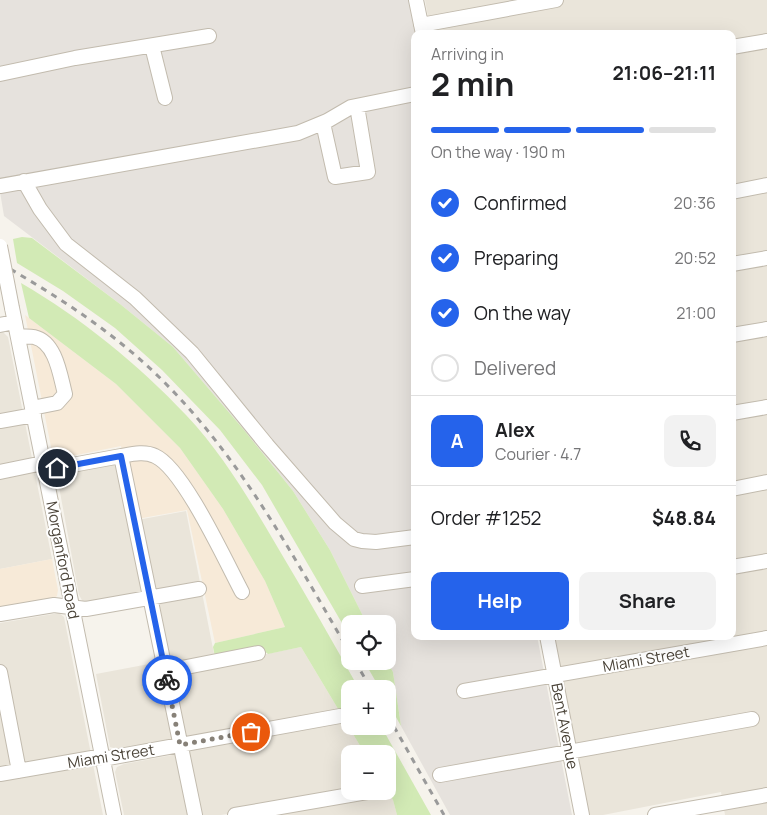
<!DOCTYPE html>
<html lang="en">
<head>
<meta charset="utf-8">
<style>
  :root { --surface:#fff; --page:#f2f2f2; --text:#202124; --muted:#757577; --line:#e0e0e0; --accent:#2563eb }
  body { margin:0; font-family:Manrope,sans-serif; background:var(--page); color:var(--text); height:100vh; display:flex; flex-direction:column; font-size:19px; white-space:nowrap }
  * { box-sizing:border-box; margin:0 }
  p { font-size:16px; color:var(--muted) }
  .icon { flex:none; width:28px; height:28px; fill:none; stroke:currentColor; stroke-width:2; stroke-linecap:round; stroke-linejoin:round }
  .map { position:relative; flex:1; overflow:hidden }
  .details { position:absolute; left:411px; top:30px; width:325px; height:610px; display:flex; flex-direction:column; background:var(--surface); border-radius:10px; box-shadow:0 5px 20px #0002 }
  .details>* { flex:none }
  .controls { position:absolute; left:341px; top:615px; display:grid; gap:10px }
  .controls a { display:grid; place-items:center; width:55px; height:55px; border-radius:10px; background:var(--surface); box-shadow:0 5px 20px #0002; font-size:25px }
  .pin { position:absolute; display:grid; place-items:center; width:42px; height:42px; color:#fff; margin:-21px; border:2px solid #fff; border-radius:50%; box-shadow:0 1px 5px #0007 }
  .courier { position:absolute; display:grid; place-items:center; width:50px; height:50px; margin:-25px; border:4px solid #2563eb; border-radius:50%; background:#fff; color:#222; box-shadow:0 1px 6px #0007 }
  .overview em { font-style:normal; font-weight:700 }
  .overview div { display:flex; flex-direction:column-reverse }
  .overview { display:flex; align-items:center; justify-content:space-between; height:85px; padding:0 20px }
  h1 { font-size:32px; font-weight:700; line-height:38px }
  .bar { display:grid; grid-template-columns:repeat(4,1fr); gap:8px 5px; align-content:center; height:60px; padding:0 20px }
  .bar i { height:6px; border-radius:4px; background:var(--line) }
  .bar .current { background:var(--accent) }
  .bar p { grid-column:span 4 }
  .line { display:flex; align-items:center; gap:12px; padding:0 20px; border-top:1px solid var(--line) }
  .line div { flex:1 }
  .round { display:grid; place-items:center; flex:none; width:52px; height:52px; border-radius:10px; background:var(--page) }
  ol { padding:0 20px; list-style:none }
  li { display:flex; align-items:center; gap:15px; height:55px }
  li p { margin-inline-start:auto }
  li .icon { padding:5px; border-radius:50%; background:var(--accent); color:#fff; stroke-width:4 }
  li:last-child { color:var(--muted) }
  li i { width:28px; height:28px; border:2px solid var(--line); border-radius:50% }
  .cta { display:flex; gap:10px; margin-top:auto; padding:10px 20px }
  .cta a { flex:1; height:58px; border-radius:10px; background:var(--accent); color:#fff; font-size:20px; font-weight:700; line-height:58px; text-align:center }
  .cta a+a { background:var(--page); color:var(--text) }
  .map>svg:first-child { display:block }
</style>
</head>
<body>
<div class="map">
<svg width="767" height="815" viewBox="0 0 767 815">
  <rect width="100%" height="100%" fill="#f6f3ec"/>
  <!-- residential -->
  <path fill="#eae5da" d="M425,0H767V815H725L721,792L603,815H588L551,636H732V34H431Z
    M3,332L8,337L52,559L0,569V333Z
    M119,459L132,521L186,511L216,664L301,647L365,754H350V791H388L393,800L397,815H270L268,807L221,815H197L181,738L117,749L110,747L96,674L165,661L151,590L88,602H83L79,595L57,476L58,473Z
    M59,613L64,617L103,815H0V623Z
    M178,754L190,815H124L115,772L117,767L124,764Z"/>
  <!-- commercial -->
  <path fill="#f7ead8" d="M25,315L116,384L180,448L223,509L265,581L285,627L215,643L187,510L137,519L121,446L57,459L53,457Z
    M52,559L58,590L57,596L54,598L0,608V569Z"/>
  <!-- industrial -->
  <path fill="#e6e2dd" d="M0,0H410L416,34H415V636H537L572,815H450L401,726L393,672L387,661L388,624H367L330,550L293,491L244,430L173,347L120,304L4,216L0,192Z"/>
  <!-- green -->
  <path fill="#d2eab5" d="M22,237L32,238L120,304L173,347L244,430L293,491L330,550L367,624H350V637L262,485L220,430L162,370L115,328L63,291L17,263L13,239Z
    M21,283C80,317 139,365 186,415C223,454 251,502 278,548C306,595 333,642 359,689H350V726H381L431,815H397L393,800L388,791V754H365L301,647L268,654L263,650L215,657L213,647L215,643L285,627L265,581L223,509L180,448L116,384L29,318Z
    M364,661H387L393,672L401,726L388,703V689H380Z"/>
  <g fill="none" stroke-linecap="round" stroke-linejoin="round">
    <!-- minor casing -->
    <g stroke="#c2bbae" stroke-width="16">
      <path id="minor" d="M416,0L423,34
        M421,25L556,0
        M152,46L165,98
        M732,47L767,41
        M0,74L75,58L209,36
        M323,123L335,177L368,172L357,106
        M24,181L40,209L66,244L135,298L192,353L267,445L335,523L354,539L362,541L376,542L415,537
        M0,186L298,133L327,121L351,107L415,94
        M732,192L767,185
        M732,264L767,258
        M12,308L114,815
        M0,325L15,322
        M732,335L767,329
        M18,336C23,337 29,336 34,337C56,342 60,375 65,394L57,403L32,408
        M732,413L767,407
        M0,421L34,415
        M121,456C132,454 145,451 155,456C183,468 226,562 242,592
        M45,470L121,456L195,815
        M0,472L43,463
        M732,489L767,482
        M732,567L767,561
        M362,586L415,579
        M0,614L54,605L86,609L199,589
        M547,636L582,815
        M166,671L258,653
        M0,672L19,771
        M464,691L767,638
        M0,774L92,758L103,759L340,716
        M440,775L752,719
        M235,815L367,792
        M655,815L767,795"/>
    </g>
    <!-- minor -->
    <use href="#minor" stroke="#fff" stroke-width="14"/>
    <!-- rail -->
    <path stroke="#9a9a9a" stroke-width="3" stroke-dasharray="6 6" stroke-linecap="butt" d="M0,263C57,296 112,331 159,377C240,456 293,556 350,653
      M355,661L371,689
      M388,716L444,815"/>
    <!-- minor-bridge casing -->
    <g stroke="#c2bbae" stroke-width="16" stroke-linecap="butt">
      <path id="minor-bridge" d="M0,246L12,308"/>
    </g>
    <!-- minor-bridge -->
    <use href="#minor-bridge" stroke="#fff" stroke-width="14"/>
  </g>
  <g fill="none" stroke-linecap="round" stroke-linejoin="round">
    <!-- done -->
    <path stroke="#878178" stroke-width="5" stroke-dasharray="0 9" d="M167,680L180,745L251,732"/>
    <!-- route -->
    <path stroke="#2563eb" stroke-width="6" d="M57,468L121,456L167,680"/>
  </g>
  <g text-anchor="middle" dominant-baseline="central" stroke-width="4" stroke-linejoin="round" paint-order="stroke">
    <!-- street labels -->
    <g font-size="15" fill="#4b4439" stroke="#fff">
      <text transform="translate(63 560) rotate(79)">Morganford Road</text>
      <text transform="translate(646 659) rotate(-10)">Miami Street</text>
      <text transform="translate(565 726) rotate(79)">Bent Avenue</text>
      <text transform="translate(111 756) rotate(-9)">Miami Street</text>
    </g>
  </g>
</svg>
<div class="controls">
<a><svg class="icon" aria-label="locate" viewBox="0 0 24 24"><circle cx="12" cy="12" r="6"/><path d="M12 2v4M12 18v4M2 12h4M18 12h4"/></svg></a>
<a>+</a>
<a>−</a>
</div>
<div class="pin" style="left:251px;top:732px;background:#ea580c"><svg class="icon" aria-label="bag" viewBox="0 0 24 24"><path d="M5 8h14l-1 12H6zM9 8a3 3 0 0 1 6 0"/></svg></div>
<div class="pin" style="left:57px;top:468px;background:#1f2937"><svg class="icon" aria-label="home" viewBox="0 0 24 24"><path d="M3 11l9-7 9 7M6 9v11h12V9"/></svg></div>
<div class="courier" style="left:167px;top:680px"><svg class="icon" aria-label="bike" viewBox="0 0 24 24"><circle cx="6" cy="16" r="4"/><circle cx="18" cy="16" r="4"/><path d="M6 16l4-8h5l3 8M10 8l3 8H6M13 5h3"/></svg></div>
<section class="details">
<div class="overview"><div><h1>2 min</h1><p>Arriving in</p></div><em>21:06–21:11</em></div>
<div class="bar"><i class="current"></i><i class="current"></i><i class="current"></i><i></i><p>On the way · 190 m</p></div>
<ol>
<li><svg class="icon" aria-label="check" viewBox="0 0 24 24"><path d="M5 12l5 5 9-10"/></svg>Confirmed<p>20:36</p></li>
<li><svg class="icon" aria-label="check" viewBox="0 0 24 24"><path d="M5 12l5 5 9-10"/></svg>Preparing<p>20:52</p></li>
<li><svg class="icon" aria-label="check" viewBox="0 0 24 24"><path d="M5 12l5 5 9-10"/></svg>On the way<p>21:00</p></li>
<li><i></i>Delivered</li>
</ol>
<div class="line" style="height:90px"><b class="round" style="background:var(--accent);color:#fff">A</b><div><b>Alex</b><p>Courier · 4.7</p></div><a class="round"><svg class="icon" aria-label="phone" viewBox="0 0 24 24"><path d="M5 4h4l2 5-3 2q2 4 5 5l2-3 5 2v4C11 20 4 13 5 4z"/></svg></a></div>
<div class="line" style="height:65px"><div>Order #1252</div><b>$48.84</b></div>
<div class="cta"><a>Help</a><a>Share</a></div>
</section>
</div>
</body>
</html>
